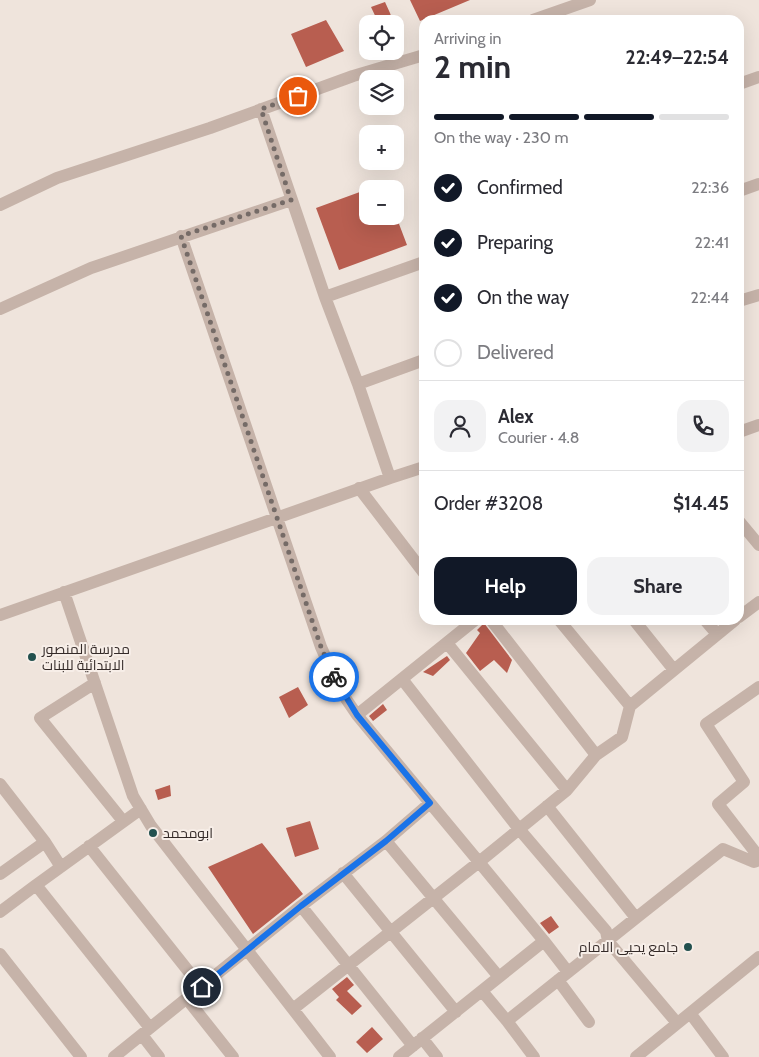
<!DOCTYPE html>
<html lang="en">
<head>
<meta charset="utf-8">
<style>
  :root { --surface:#fff; --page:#f2f2f3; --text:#2b2b33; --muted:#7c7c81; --line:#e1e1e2; --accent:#111827 }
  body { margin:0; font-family:Cabin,Cairo,sans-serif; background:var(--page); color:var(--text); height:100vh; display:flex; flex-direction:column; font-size:19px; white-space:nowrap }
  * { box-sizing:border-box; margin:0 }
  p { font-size:16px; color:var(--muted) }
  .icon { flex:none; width:28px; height:28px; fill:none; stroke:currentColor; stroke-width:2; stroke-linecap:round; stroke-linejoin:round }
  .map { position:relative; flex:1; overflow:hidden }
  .sheet { position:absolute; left:419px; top:15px; width:325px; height:610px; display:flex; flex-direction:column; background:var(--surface); border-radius:15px; box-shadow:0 5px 20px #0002 }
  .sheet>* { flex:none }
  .tools { position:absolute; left:359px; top:15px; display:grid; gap:10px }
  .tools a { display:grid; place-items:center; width:45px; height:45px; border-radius:10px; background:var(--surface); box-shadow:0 5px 20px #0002; font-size:25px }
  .pin { position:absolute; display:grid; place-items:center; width:42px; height:42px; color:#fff; margin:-21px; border:2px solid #fff; border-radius:50%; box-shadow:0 1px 5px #0007 }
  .courier { position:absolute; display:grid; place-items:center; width:50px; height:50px; margin:-25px; border:4px solid #1a73e8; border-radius:50%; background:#fff; color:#222; box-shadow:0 1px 6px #0007 }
  .head em { font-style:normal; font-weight:700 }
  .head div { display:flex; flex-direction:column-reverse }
  .head { display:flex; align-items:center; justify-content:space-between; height:85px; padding:0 15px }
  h1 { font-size:32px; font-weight:700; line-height:38px }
  .bar { display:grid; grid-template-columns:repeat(4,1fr); gap:8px 5px; align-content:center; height:60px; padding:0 15px }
  .bar i { height:6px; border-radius:4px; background:var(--line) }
  .bar .selected { background:var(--accent) }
  .bar p { grid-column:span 4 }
  .line { display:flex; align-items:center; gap:12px; padding:0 15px; border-top:1px solid var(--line) }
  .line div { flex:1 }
  .round { display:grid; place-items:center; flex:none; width:52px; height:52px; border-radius:15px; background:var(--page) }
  ol { padding:0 15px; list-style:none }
  li { display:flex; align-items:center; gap:15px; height:55px }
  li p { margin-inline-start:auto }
  li .icon { padding:5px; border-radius:50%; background:var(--accent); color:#fff; stroke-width:4 }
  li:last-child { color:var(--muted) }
  li i { width:28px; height:28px; border:2px solid var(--line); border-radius:50% }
  .primary-button { display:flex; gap:10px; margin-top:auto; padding:10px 15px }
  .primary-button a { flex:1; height:58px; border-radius:15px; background:var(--accent); color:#fff; font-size:20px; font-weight:700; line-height:58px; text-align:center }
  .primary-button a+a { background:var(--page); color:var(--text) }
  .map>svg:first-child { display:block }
</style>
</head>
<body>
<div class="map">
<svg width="759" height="1057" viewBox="0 0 759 1057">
  <rect width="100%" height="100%" fill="#efe4dc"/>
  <!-- building -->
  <path fill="#b85e50" d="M410,0H470L420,21Z
    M385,2L390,13L394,24H379L371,7Z
    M326,20L344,51L306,67L291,34Z
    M368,189V216H396L407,245L339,270L316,208Z
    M484,623L512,660L507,673L494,660L480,671L466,653L480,633L477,630Z
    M447,656L450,660L433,676L423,672Z
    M298,687L308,705L289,718L279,697Z
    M383,704L387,710L373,721L369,716Z
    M170,785L171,796L158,800L155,790Z
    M310,821L319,849L295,857L286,828Z
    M262,843L303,894L253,934L208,867Z
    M551,916L559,927L549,934L540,923Z
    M347,977L354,985L347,991L362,1006L352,1015L336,1000L339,997L332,989Z
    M372,1027L383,1039L367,1053L356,1042Z"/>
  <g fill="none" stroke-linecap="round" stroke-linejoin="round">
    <!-- minor -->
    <path stroke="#c6b3a9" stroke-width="12" d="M533,20L590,0
      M739,84L759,77
      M261,109L325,297
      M739,191L759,184
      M0,205L57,178L210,128L353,76L424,55
      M181,236L321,647L340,690L357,715L475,620
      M424,262L325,297L358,384L390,478L424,467
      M739,301L759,295
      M0,309L91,268L291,200
      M358,384L424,360
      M739,432L759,425
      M359,488L424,573
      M739,521L759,545
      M64,592L133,796L151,826L330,1057
      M0,615L390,478
      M739,617L759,602
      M491,620L596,755
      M559,620L630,706
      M634,620L674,670
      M705,620L717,634
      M402,679L519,829L606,931L608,941L677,1023
      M95,683L40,718L123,821
      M759,687L706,724L744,782L718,804L759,857
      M357,715L479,862L567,790L447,643
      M0,784L45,842L61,867
      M567,790L596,755L622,737L630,706L735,620
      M547,806L636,918L723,849L754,862L759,860
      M386,841L499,977
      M89,846L201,987
      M343,873L456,1012
      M0,874L45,842
      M36,885L141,809
      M301,906L413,1046
      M0,912L36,885L150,1028
      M544,941L568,972
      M0,954L81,1057
      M558,980L589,1022
      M482,991L507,1021
      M187,999L233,1057
      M293,1009L479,862L544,941L399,1057
      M690,1013L723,1057
      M142,1035L159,1057
      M422,1038L437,1057
      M114,1057L301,906L386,841L430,803
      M534,1057L507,1021L636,918
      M636,1057L759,957"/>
  </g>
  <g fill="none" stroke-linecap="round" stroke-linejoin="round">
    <!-- done -->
    <path stroke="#756b67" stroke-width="5" stroke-dasharray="0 9" d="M298,96L261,109L291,200L181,236L321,647L334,677"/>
    <!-- route -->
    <path stroke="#1a73e8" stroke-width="6" d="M202,987L301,906L386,841L430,803L357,715L334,677"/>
  </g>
  <!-- markers -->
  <g fill="#22504e" stroke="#f7eee8" stroke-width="2">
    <circle cx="32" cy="657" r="5"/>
    <circle cx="153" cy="833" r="5"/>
    <circle cx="688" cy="947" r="5"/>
  </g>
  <g text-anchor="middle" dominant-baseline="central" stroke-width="4" stroke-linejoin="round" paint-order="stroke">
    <!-- poi labels -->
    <g font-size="14" fill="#342a28" stroke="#f7eee8" text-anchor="start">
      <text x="42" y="649">مدرسة المنصور<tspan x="42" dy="16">الابتدائية للبنات</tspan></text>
      <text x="163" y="833">ابومحمد</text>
      <text x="678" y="947" text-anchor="end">جامع يحيى الامام</text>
    </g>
  </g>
</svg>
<div class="tools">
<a><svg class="icon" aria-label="locate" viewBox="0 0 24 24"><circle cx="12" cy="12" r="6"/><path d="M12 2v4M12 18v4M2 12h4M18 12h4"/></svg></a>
<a><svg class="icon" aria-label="layers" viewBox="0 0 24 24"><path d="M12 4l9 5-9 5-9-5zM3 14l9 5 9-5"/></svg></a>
<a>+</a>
<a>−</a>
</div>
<div class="pin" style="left:298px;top:96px;background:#ea580c"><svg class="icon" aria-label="bag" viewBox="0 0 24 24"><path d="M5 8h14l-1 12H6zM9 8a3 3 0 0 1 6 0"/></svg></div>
<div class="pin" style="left:202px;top:987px;background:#1f2937"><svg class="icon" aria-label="home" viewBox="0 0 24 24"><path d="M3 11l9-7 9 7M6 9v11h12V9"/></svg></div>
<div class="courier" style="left:334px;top:677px"><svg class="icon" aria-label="bike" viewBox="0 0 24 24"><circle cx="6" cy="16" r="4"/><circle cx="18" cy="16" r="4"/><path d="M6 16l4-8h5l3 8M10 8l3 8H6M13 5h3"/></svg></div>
<section class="sheet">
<div class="head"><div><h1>2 min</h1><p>Arriving in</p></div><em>22:49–22:54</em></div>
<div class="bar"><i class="selected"></i><i class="selected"></i><i class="selected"></i><i></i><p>On the way · 230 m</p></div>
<ol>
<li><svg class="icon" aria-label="check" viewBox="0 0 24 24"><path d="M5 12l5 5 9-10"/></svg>Confirmed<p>22:36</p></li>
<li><svg class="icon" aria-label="check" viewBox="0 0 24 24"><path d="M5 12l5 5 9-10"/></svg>Preparing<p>22:41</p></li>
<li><svg class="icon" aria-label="check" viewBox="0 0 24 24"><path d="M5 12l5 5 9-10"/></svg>On the way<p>22:44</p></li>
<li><i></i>Delivered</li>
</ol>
<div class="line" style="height:90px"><a class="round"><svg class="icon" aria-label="person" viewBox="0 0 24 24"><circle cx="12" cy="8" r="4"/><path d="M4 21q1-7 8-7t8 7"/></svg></a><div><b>Alex</b><p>Courier · 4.8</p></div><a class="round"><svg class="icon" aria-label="phone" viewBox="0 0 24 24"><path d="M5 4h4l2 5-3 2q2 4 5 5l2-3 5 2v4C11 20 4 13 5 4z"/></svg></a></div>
<div class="line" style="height:65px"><div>Order #3208</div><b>$14.45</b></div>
<div class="primary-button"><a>Help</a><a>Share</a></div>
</section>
</div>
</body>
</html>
